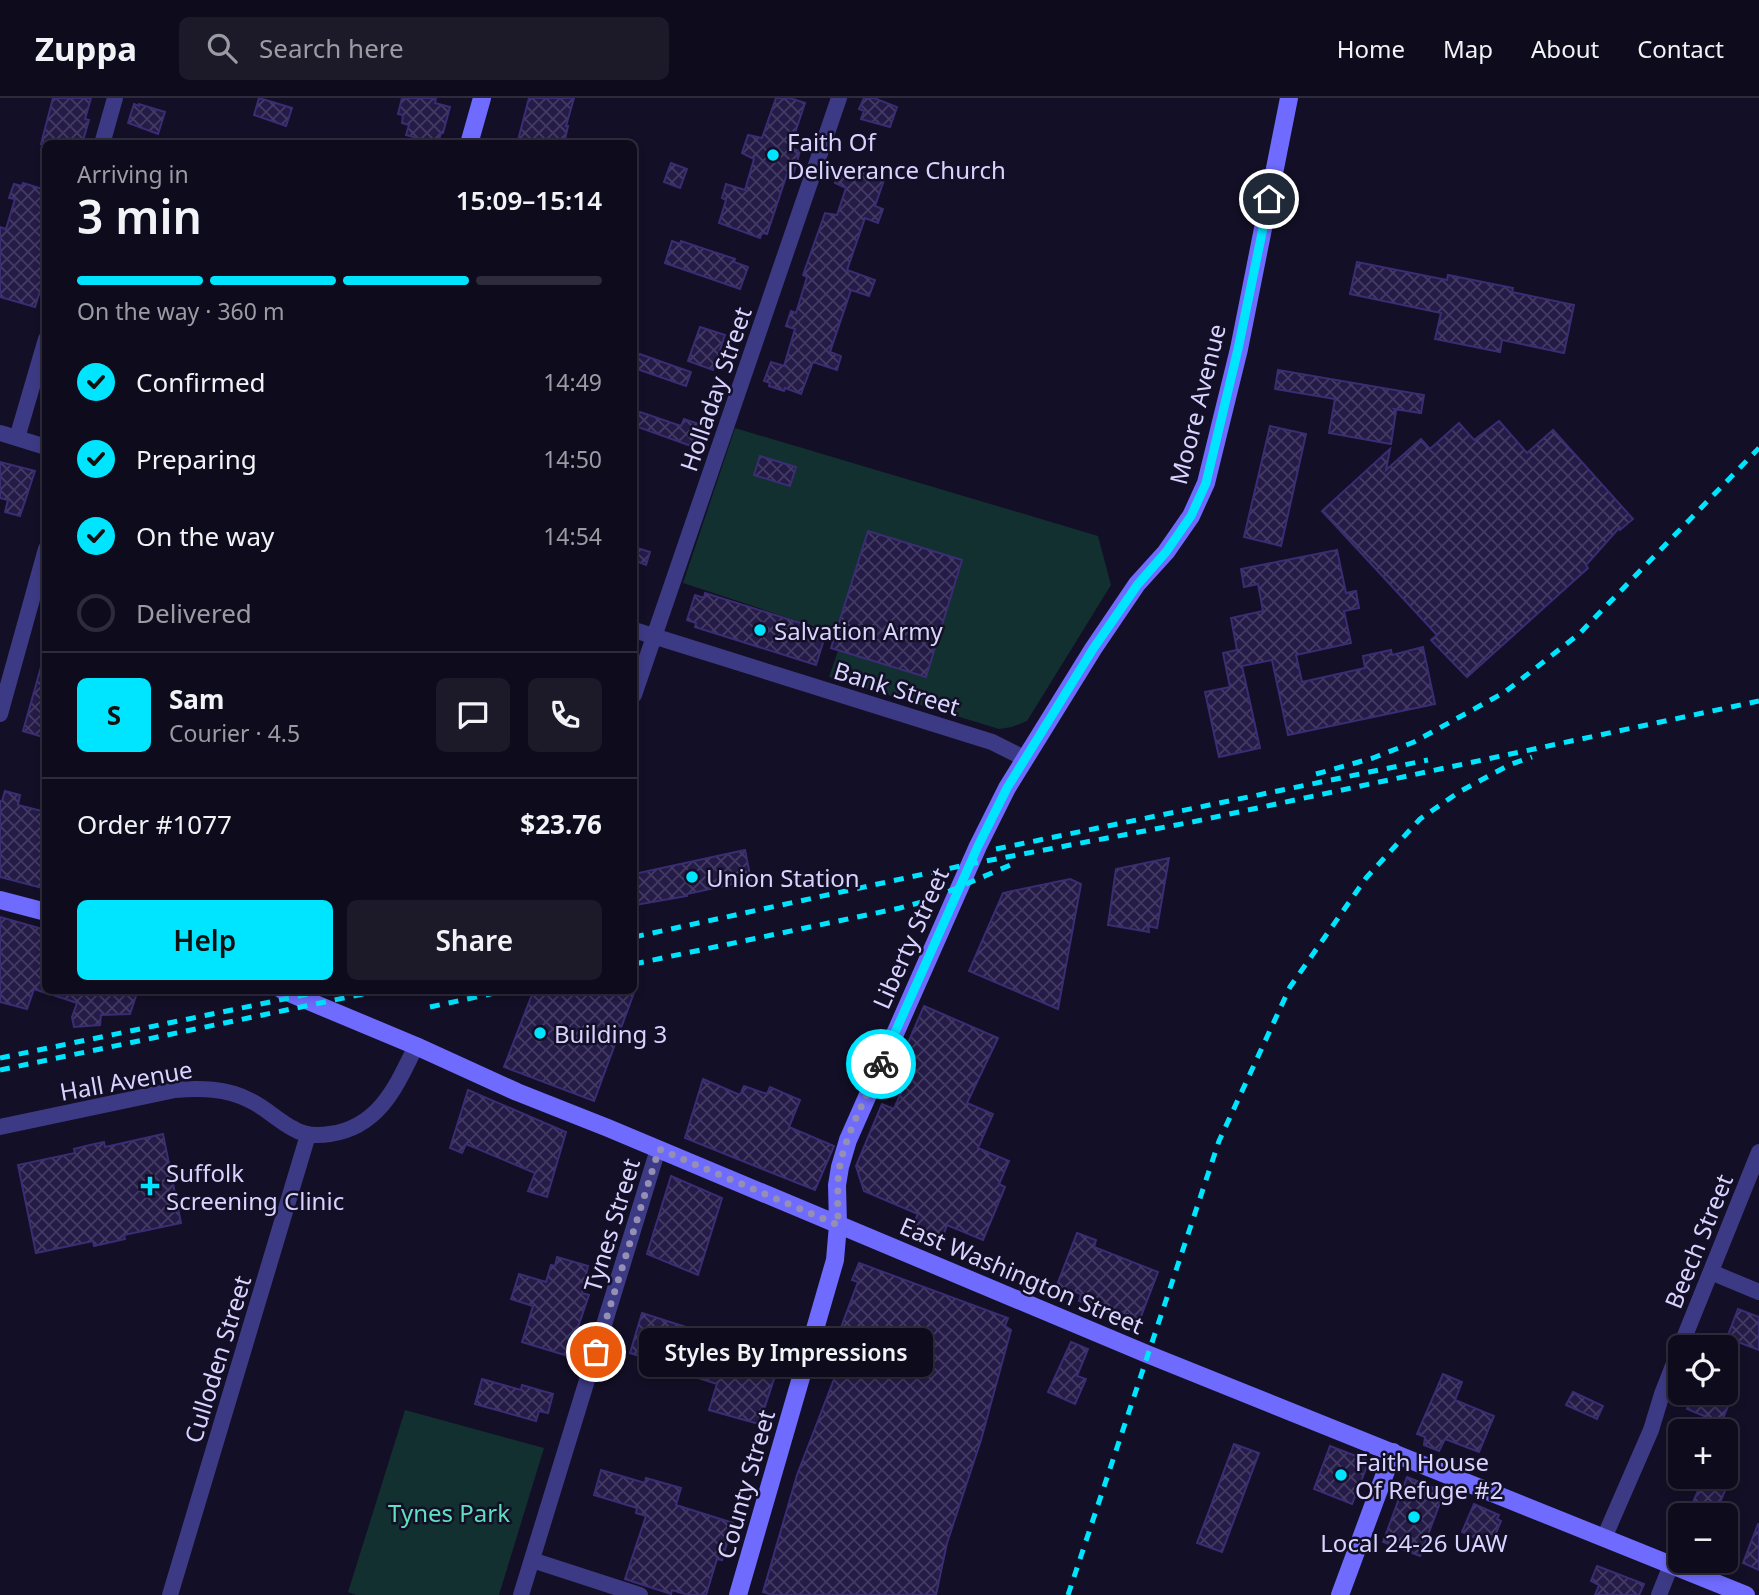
<!DOCTYPE html>
<html lang="en">
<head>
<meta charset="utf-8">
<style>
  :root { --surface:#0e0b1c; --page:#1c1929; --text:#f1f3f6; --muted:#9b9ba3; --line:#2e2b3b; --accent:#00e5ff }
  body { margin:0; font-family:"Noto Sans",sans-serif; background:var(--page); color:var(--text); height:100vh; display:flex; flex-direction:column; font-size:26px; white-space:nowrap }
  * { box-sizing:border-box; margin:0 }
  p { font-size:23px; color:var(--muted) }
  .icon { flex:none; width:38px; height:38px; fill:none; stroke:currentColor; stroke-width:2; stroke-linecap:round; stroke-linejoin:round }
  .map { position:relative; flex:1; overflow:hidden }
  .details { position:absolute; left:42px; top:42px; width:595px; height:854px; display:flex; flex-direction:column; background:var(--surface); border-radius:10px; box-shadow:0 4px 10px #0003,0 0 0 2px var(--line) }
  .details>* { flex:none }
  .fabs { position:absolute; left:1668px; top:1237px; display:grid; gap:14px }
  .fabs a { display:grid; place-items:center; width:70px; height:70px; border-radius:10px; background:var(--surface); box-shadow:0 4px 10px #0003,0 0 0 2px var(--line); font-size:35px }
  .pin { position:absolute; display:grid; place-items:center; width:60px; height:60px; color:#fff; margin:-30px; border:4px solid #fff; border-radius:50%; box-shadow:0 2px 7px #0007 }
  .courier { position:absolute; display:grid; place-items:center; width:70px; height:70px; margin:-35px; border:5px solid #00e5ff; border-radius:50%; background:#fff; color:#222; box-shadow:0 2px 9px #0007 }
  .bubble { position:absolute; height:49px; border-radius:10px; background:var(--surface); box-shadow:0 4px 10px #0003,0 0 0 2px var(--line); font-size:23px; font-weight:600; line-height:49px; text-align:center }
  .overview em { font-style:normal; font-weight:600 }
  .overview div { display:flex; flex-direction:column-reverse }
  .overview { display:flex; align-items:center; justify-content:space-between; height:119px; padding:0 35px }
  h1 { font-size:46px; font-weight:600; line-height:52px }
  .bar { display:grid; grid-template-columns:repeat(4,1fr); gap:10px 7px; align-content:center; height:84px; padding:0 35px }
  .bar i { height:9px; border-radius:5px; background:var(--line) }
  .bar .current { background:var(--accent) }
  .bar p { grid-column:span 4 }
  .line { display:flex; align-items:center; gap:18px; padding:0 35px; border-top:2px solid var(--line) }
  .line div { flex:1 }
  .round { display:grid; place-items:center; flex:none; width:74px; height:74px; border-radius:10px; background:var(--page) }
  ol { padding:0 35px; list-style:none }
  li { display:flex; align-items:center; gap:21px; height:77px }
  li p { margin-inline-start:auto }
  li .icon { padding:7px; border-radius:50%; background:var(--accent); color:#111; stroke-width:4 }
  li:last-child { color:var(--muted) }
  li i { width:38px; height:38px; border:4px solid var(--line); border-radius:50% }
  .action { display:flex; gap:14px; margin-top:auto; padding:14px 35px }
  .action a { flex:1; height:80px; border-radius:10px; background:var(--accent); color:#111; font-size:28px; font-weight:600; line-height:80px; text-align:center }
  .action a+a { background:var(--page); color:var(--text) }
  header { display:flex; align-items:center; gap:42px; box-sizing:border-box; height:98px; padding:0 35px; background:var(--surface); border-bottom:2px solid var(--line) }
  header strong { font-size:33px }
  nav { display:flex; gap:38px; margin-inline-start:auto; font-size:24px }
  .search { width:490px; height:63px; background:var(--page); display:flex; align-items:center; gap:18px; box-sizing:border-box; padding:0 24px; border-radius:10px; color:var(--muted); font-size:26px }
  .map>svg:first-child { display:block }
</style>
</head>
<body>
<header>
<strong>Zuppa</strong>
<div class="search"><svg class="icon" aria-label="search" viewBox="0 0 24 24"><circle cx="10" cy="10" r="6"/><path d="M15 15l6 6"/></svg>Search here</div>
<nav><a>Home</a><a>Map</a><a>About</a><a>Contact</a></nav>
</header>
<div class="map">
<svg width="1759" height="1497" viewBox="0 0 1759 1497">
  <defs>
    <pattern id="building-cross-hatch" width="8" height="8" patternUnits="userSpaceOnUse" patternTransform="scale(1.75)"><rect width="8" height="8" fill="#241b47"/><path d="M0 0l8 8M0 8l8-8" fill="none" stroke="#433b63"/></pattern>
  </defs>
  <rect width="100%" height="100%" fill="#130f26"/>
  <!-- park -->
  <path fill="#12302f" d="M735,330L1098,438L1111,487L1027,623L1012,629L999,631L829,579L843,538L683,485Z
    M405,1312L544,1350L499,1497H356L348,1494Z"/>
  <!-- building -->
  <path fill="url(#building-cross-hatch)" stroke="#3b2d73" stroke-width="2" d="M53,0H91L85,21L89,22L82,46H41Z
    M259,0L292,10L286,28L254,17Z
    M402,0H436L435,5L450,9L443,35H441L438,45L406,37L409,27L402,25L403,17L398,16Z
    M529,0H574L566,28H568L564,46H517Z
    M776,0H790L805,5L790,50L800,53L794,74L788,73L767,136L762,135L760,140L719,125L726,102L722,100L726,86L745,92L754,61L742,55L748,37L762,40Z
    M864,0H874L897,9L890,29L861,21L864,13L859,11Z
    M134,6L139,8V6L165,14L158,36L128,25Z
    M671,65L687,71L680,90L664,84Z
    M841,68L884,82L875,108L883,111L878,125L865,120L847,172L875,182L869,198L851,192L830,254L841,258L837,272L813,264L801,296L785,290L784,293L769,288L770,285L764,283L771,264L784,268L795,231L786,228L791,213L796,215L807,179L803,177L825,115L837,117L846,90L835,85Z
    M23,85L46,92V174L35,209L0,199V129L6,131L15,101L9,100L14,86L22,88Z
    M672,143L680,146L681,143L735,161L734,164L748,169L740,191L665,165Z
    M1357,164L1447,182L1448,177L1513,190L1512,194L1574,207L1564,255L1502,242L1500,254L1435,241L1441,215L1350,196Z
    M700,229L725,237L713,272L688,263Z
    M634,254L691,274L686,288L634,270Z
    M1278,272L1424,297L1421,315L1394,311L1396,313L1391,346L1329,335L1335,301L1275,291Z
    M640,314L681,328L684,321L699,326L691,348L635,328Z
    M1499,323L1527,355L1553,332L1633,421L1620,432L1619,430L1586,467L1588,470L1467,579L1431,542L1437,537L1322,413L1390,351L1386,372L1421,341L1430,351L1459,325L1474,342Z
    M1270,328L1306,336L1281,448L1244,439Z
    M760,358L796,369L790,388L754,377Z
    M0,364L35,373L20,418L5,414L8,402L0,400Z
    M868,433L962,462L926,579L831,550Z
    M634,449L650,454L646,467L634,462Z
    M1337,452L1346,495L1356,493L1359,510L1344,513L1351,545L1296,557L1302,584L1365,570L1363,558L1391,552L1392,557L1423,549L1435,606L1288,637L1272,562L1242,568L1260,650L1219,659L1205,594L1230,589L1223,555L1237,552L1231,520L1263,513L1258,486L1244,489L1241,471Z
    M705,495L804,526L803,528L826,535L816,567L695,529L696,525L687,522L695,497L704,500Z
    M41,569H46V640L23,633Z
    M5,693L20,697L18,707L46,714V791L0,779V703H2Z
    M745,752L751,782L687,796V798L635,807L634,776Z
    M1169,760L1157,830L1148,828L1149,834L1108,827L1116,771Z
    M1070,781L1081,786L1058,911L969,873L1003,795Z
    M0,819L46,832V895L34,891L27,911L0,904Z
    M47,892H138L130,916L101,917L100,927L74,929L72,919L77,905L47,895Z
    M542,892H635L594,1003L504,969L533,894Z
    M924,908L998,940L967,1005L993,1016L978,1050L1009,1063L999,1086L1005,1089L983,1142L947,1127L941,1144L911,1131L918,1116L864,1093L856,1068L882,1006L894,1011L910,973L898,968Z
    M703,981L740,997L744,988L767,996L770,989L800,1002L789,1029L834,1048L815,1092L685,1040Z
    M468,992L566,1034L547,1099L528,1093L535,1075L466,1046L462,1055L450,1050Z
    M163,1036L181,1125L124,1137L125,1141L94,1148L93,1143L36,1155L18,1067L75,1055L74,1051L90,1047L104,1044L105,1049Z
    M671,1078L722,1100L698,1177L647,1156Z
    M1077,1135L1096,1142L1094,1149L1158,1174L1140,1221L1114,1211L1112,1216L1079,1203L1081,1196L1057,1187Z
    M557,1159L588,1168L582,1195L589,1197L568,1258L522,1244L533,1208L511,1201L519,1176L546,1184L551,1167L555,1168Z
    M859,1165L1008,1220L1005,1228L1011,1232L981,1342L947,1445L936,1497H772L763,1494L797,1377L841,1263L830,1259L858,1184L852,1182Z
    M1738,1211L1759,1219V1252L1727,1240Z
    M642,1215L711,1237L713,1231L752,1243L756,1232L787,1242L759,1326L709,1312L717,1286L680,1274L681,1271L630,1255Z
    M1071,1244L1088,1251L1077,1278L1086,1281L1075,1306L1048,1294Z
    M1443,1276L1462,1284L1455,1302L1494,1318L1479,1354L1445,1341L1439,1353L1424,1347L1425,1339L1417,1336Z
    M482,1281L521,1292L522,1287L553,1296L548,1315L539,1313L536,1323L475,1306Z
    M1573,1294L1603,1308L1597,1321L1566,1307Z
    M1693,1295H1722L1732,1299L1721,1325L1687,1311Z
    M1234,1346L1259,1355L1222,1454L1197,1445Z
    M1330,1348L1369,1363L1352,1406L1314,1391Z
    M601,1372L645,1385L646,1380L681,1390L676,1407L733,1425L722,1462L717,1461L706,1497H688L672,1492L671,1496L625,1481L646,1418L636,1415L637,1410L594,1397Z
    M1407,1379L1444,1394L1420,1458L1383,1444Z
    M1704,1379H1731L1714,1418H1687Z
    M1474,1406L1499,1417L1497,1421L1501,1423L1491,1447L1462,1434Z
    M1758,1426H1759V1472L1743,1465Z
    M1597,1468L1644,1486L1639,1497H1595L1599,1487L1591,1483Z"/>
  <g fill="none" stroke-linecap="round" stroke-linejoin="round">
    <!-- street -->
    <path stroke="#3d3a85" stroke-width="16" d="M102,46L115,0
      M0,335L46,349
      M17,340L46,241
      M634,532L992,644L1024,660
      M634,597L839,0
      M0,616L46,451
      M0,1029L175,992C200,990 226,990 249,1002C265,1009 278,1023 294,1031C305,1038 317,1038 330,1036C379,1029 396,989 416,948
      M1711,1174L1759,1194
      M1680,1250L1759,1054
      M1604,1440L1651,1332L1662,1296L1680,1250
      M532,1462L640,1497
      M170,1497L308,1037
      M521,1497L658,1051
      M1659,1497L1671,1467"/>
    <!-- secondary -->
    <path stroke="#6f6bff" stroke-width="18" d="M469,46L482,0
      M0,802L46,814
      M282,892L416,948L517,994L608,1030L1147,1256L1746,1497
      M738,1497L835,1162L838,1127L837,1087L840,1069L848,1042L978,748L1007,690L1093,551L1137,486L1166,454L1191,418L1206,385L1239,251L1289,0
      M1340,1497L1393,1354"/>
    <!-- rail -->
    <path stroke="#00e5ff" stroke-width="5" stroke-dasharray="10 9" stroke-linecap="butt" d="M1316,676L1373,660L1414,644L1505,594L1579,536L1759,350
      M996,751L1428,662
      M634,839L970,766L1192,724L1759,603
      M634,866L900,810L929,802L1015,765
      M430,909L509,892
      M0,960L328,892
      M0,972L382,892
      M1068,1497L1219,1043L1290,889L1366,780L1420,721L1459,694L1509,667L1532,659"/>
  </g>
  <g fill="none" stroke-linecap="round" stroke-linejoin="round">
    <!-- done -->
    <path stroke="#948fb3" stroke-width="7" stroke-dasharray="0 12.6" d="M596,1254L659,1051L838,1127C838,1108 837,1090 839,1072C845,1036 867,999 881,966"/>
    <!-- route -->
    <path stroke="#00e5ff" stroke-width="9" d="M881,966L978,748L1007,690L1093,551L1138,486L1166,454L1191,418L1206,385L1238,251L1269,101"/>
  </g>
  <!-- markers -->
  <g fill="#00e5ff" stroke="#130f26" stroke-width="2.5">
    <circle cx="773" cy="57" r="7"/>
    <circle cx="760" cy="532" r="7"/>
    <circle cx="692" cy="779" r="7"/>
    <circle cx="540" cy="935" r="7"/>
    <path d="M146.5 1077.5h7v7h7v7h-7v7h-7v-7h-7v-7h7z"/>
    <circle cx="1341" cy="1377" r="7"/>
    <circle cx="1414" cy="1419" r="7"/>
  </g>
  <g text-anchor="middle" dominant-baseline="central" stroke-width="5" stroke-linejoin="round" paint-order="stroke">
    <!-- poi labels -->
    <g font-size="24" fill="#d9d4ff" stroke="#130f26" text-anchor="start">
      <text x="787" y="43">Faith Of<tspan x="787" dy="28">Deliverance Church</tspan></text>
      <text x="774" y="532">Salvation Army</text>
      <text x="706" y="779">Union Station</text>
      <text x="554" y="935">Building 3</text>
      <text x="166" y="1074">Suffolk<tspan x="166" dy="28">Screening Clinic</tspan></text>
      <text x="1355" y="1363">Faith House<tspan x="1355" dy="28">Of Refuge #2</tspan></text>
      <text x="1414" y="1444" text-anchor="middle">Local 24-26 UAW</text>
    </g>
    <!-- street labels -->
    <g font-size="24" fill="#d9d4ff" stroke="#130f26">
      <text transform="translate(715 291) rotate(-71)">Holladay Street</text>
      <text transform="translate(1197 306) rotate(-76)">Moore Avenue</text>
      <text transform="translate(897 590) rotate(17)">Bank Street</text>
      <text transform="translate(910 840) rotate(-66)">Liberty Street</text>
      <text transform="translate(126 982) rotate(-10)">Hall Avenue</text>
      <text transform="translate(611 1127) rotate(-73)">Tynes Street</text>
      <text transform="translate(1698 1143) rotate(-68)">Beech Street</text>
      <text transform="translate(1022 1177) rotate(23)">East Washington Street</text>
      <text transform="translate(217 1261) rotate(-73)">Culloden Street</text>
      <text transform="translate(745 1386) rotate(-74)">County Street</text>
    </g>
    <!-- park labels -->
    <g font-size="24" fill="#5fe0c0" stroke="#130f26">
      <text x="449" y="1414">Tynes Park</text>
    </g>
  </g>
</svg>
<div class="fabs">
<a><svg class="icon" aria-label="locate" viewBox="0 0 24 24"><circle cx="12" cy="12" r="6"/><path d="M12 2v4M12 18v4M2 12h4M18 12h4"/></svg></a>
<a>+</a>
<a>−</a>
</div>
<div class="pin" style="left:596px;top:1254px;background:#ea580c"><svg class="icon" aria-label="bag" viewBox="0 0 24 24"><path d="M5 8h14l-1 12H6zM9 8a3 3 0 0 1 6 0"/></svg></div>
<div class="pin" style="left:1269px;top:101px;background:#1f2937"><svg class="icon" aria-label="home" viewBox="0 0 24 24"><path d="M3 11l9-7 9 7M6 9v11h12V9"/></svg></div>
<div class="courier" style="left:881px;top:966px"><svg class="icon" aria-label="bike" viewBox="0 0 24 24"><circle cx="6" cy="16" r="4"/><circle cx="18" cy="16" r="4"/><path d="M6 16l4-8h5l3 8M10 8l3 8H6M13 5h3"/></svg></div>
<div class="bubble" style="left:639px;top:1230px;width:294px">Styles By Impressions</div>
<section class="details">
<div class="overview"><div><h1>3 min</h1><p>Arriving in</p></div><em>15:09–15:14</em></div>
<div class="bar"><i class="current"></i><i class="current"></i><i class="current"></i><i></i><p>On the way · 360 m</p></div>
<ol>
<li><svg class="icon" aria-label="check" viewBox="0 0 24 24"><path d="M5 12l5 5 9-10"/></svg>Confirmed<p>14:49</p></li>
<li><svg class="icon" aria-label="check" viewBox="0 0 24 24"><path d="M5 12l5 5 9-10"/></svg>Preparing<p>14:50</p></li>
<li><svg class="icon" aria-label="check" viewBox="0 0 24 24"><path d="M5 12l5 5 9-10"/></svg>On the way<p>14:54</p></li>
<li><i></i>Delivered</li>
</ol>
<div class="line" style="height:126px"><b class="round" style="background:var(--accent);color:#111">S</b><div><b>Sam</b><p>Courier · 4.5</p></div><a class="round"><svg class="icon" aria-label="chat" viewBox="0 0 24 24"><path d="M4 5h16v11H9l-5 4z"/></svg></a><a class="round"><svg class="icon" aria-label="phone" viewBox="0 0 24 24"><path d="M5 4h4l2 5-3 2q2 4 5 5l2-3 5 2v4C11 20 4 13 5 4z"/></svg></a></div>
<div class="line" style="height:91px"><div>Order #1077</div><b>$23.76</b></div>
<div class="action"><a>Help</a><a>Share</a></div>
</section>
</div>
</body>
</html>
